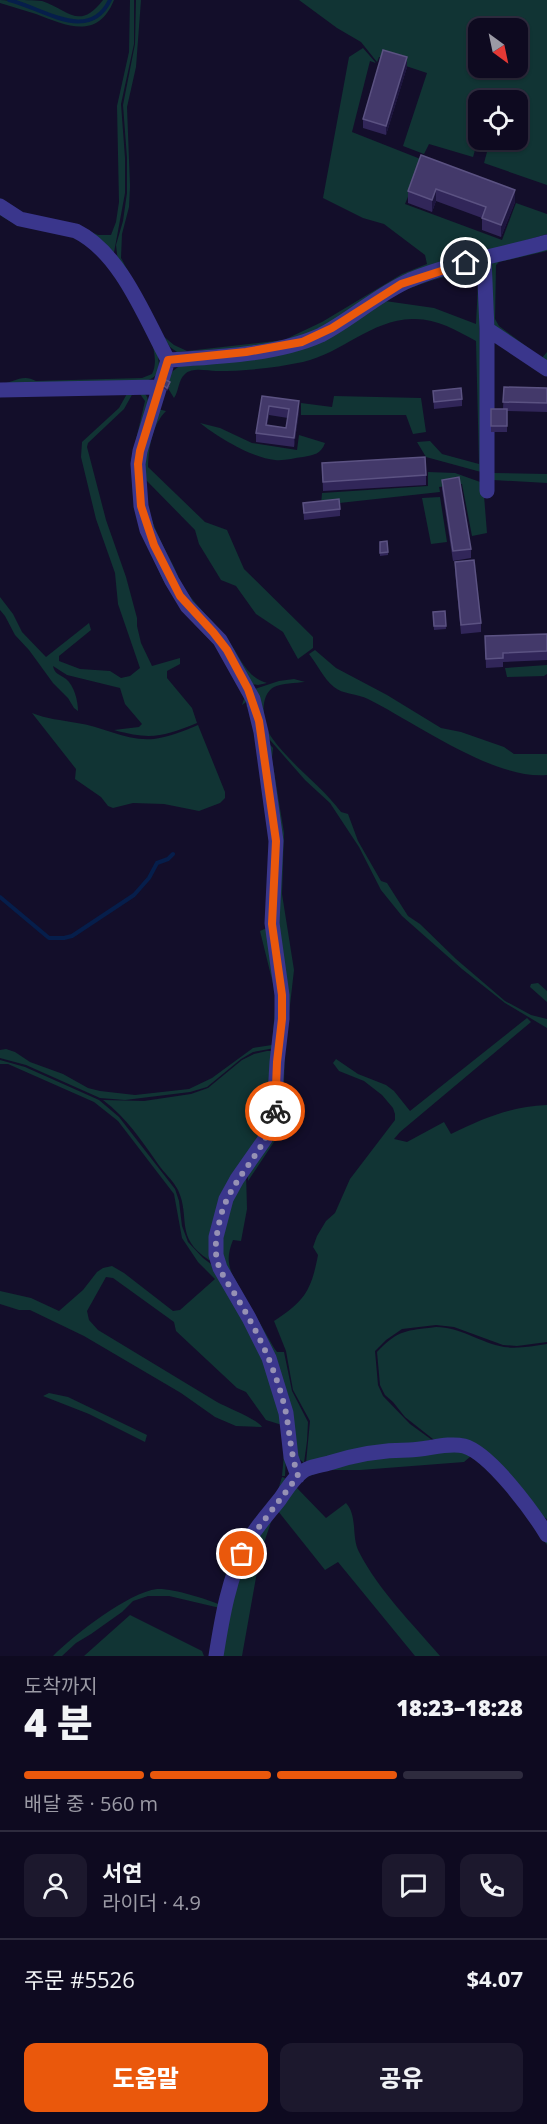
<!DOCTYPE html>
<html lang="ko">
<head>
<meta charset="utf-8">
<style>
  :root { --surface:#0e0a20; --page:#1c182d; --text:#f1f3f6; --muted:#9b9aa5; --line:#2e2b3e; --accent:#ea580c }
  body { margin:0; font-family:"Open Sans","Noto Sans KR",sans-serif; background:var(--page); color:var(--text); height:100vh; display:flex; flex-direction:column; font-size:22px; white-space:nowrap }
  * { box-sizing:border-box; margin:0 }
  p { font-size:20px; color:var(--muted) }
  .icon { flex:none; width:33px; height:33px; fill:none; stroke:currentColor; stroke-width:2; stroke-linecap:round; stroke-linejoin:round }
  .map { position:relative; height:1656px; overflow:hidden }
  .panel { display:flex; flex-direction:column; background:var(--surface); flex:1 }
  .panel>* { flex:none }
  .needle { width:39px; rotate:147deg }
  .controls { position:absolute; left:468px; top:18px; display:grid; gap:12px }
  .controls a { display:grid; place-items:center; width:60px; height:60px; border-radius:12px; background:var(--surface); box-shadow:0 2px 4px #0004,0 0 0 2px var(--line); font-size:30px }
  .pin { position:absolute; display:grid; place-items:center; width:51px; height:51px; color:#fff; margin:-26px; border:3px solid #fff; border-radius:50%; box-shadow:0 2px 6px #0007 }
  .courier { position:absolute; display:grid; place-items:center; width:60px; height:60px; margin:-30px; border:4px solid #ea580c; border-radius:50%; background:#fff; color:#222; box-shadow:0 2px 8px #0007 }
  .overview em { font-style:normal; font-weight:800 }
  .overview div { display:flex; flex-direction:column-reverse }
  .overview { display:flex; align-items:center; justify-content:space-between; height:102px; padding:0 24px }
  h1 { font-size:39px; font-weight:800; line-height:45px }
  .bar { display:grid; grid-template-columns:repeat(4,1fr); gap:9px 6px; align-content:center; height:72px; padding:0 24px }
  .bar i { height:8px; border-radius:4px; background:var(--line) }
  .bar .on { background:var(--accent) }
  .bar p { grid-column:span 4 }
  .line { display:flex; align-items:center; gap:15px; padding:0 24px; border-top:2px solid var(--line) }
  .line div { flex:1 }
  .round { display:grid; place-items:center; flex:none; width:63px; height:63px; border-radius:12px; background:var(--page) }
  .cta { display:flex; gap:12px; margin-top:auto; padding:12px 24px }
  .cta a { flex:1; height:69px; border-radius:12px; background:var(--accent); color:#fff; font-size:24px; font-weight:800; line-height:69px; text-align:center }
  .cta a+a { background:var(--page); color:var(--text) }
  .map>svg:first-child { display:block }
</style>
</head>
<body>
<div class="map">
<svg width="547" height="1656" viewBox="0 0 547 1656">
  <rect width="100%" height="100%" fill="#130e2a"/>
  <!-- green -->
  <path fill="#113434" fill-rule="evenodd" d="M0,0C38,0 87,51 111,0H114C98,40 67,26 36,14C24,10 12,7 0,3Z
    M13,0C22,0 34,0 42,1C69,10 79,31 103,0H109C89,42 45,8 13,0Z
    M130,0H134V44L121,104L125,158V193L113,258L99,244L29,220L0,202V198L7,205L23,214L81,227L98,235H111L116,222L119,202L117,106L129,52Z
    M136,0H141L136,67L127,107L130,186L129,207L122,234L121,258L163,336L174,345L187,351L284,340L322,322L402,274L427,264L425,255L384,224L363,218L323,198L349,57L363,48L376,63L370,61L352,132L423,160L405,204L502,240L516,203L547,214V234L459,260L325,328L280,345L177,352L170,347L118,262L116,245L123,221L127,193V158L123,105L135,44Z
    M299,0H547V185L484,163L487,152L475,150L473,157L429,144L424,154L403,146L427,73L379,57L377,62L361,42L337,28ZM478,28H518V68H478ZM478,100H518V140H478Z
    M0,210C7,216 16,221 24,224C45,228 63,227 82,239C92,245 102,255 109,264C123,281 173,355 155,376C152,379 146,381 143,382L0,387V384C14,383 22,373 36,381L142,378L152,374C169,342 108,254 79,239C53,226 23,233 0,215Z
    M547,247V251L499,262L496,265L495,319L499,326L542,358L547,352V364L494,329L491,261Z
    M465,269L474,271L479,277L481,472L426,457L417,442L430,441L442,454L479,464L476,341C456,330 436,318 412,319C371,320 342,353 303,362C274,368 246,371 216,371C207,371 193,367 185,374C178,380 179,391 174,398L166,385L169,374L182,364L268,353L387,295ZM466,272L473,275L478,284L476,324L434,308L385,301C405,288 442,276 466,272Z
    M83,390L137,389C143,391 148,395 148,402C148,413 141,426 139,437C133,462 134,486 139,510C146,545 165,582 187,609C197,623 211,633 221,647C232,662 240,682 249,700L242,705L245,696L220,647L179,605L163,580L142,532L133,497L131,461L145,401L140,394L133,393L124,409L88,443L87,447L106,520L126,577L137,618V626L141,643L152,666L180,658V664L167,671V678L192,708L197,723C163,737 150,740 114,730L139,727L142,724L125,704L120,688L67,675L53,666C55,675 60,674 66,679C74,685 78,701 78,711L74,708L68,698L53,683L29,650L15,635L5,616L0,610V597L13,614L22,632L46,657L89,623L91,630L59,656V661L80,669L110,671L121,678L130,676L140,668L118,604L115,573L96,519L81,457L82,442L119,408L128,392L0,397V393Z
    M334,396L421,398L426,432L413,434L406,415H301V403L332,407Z
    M157,409L166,411C152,425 149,447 148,467L205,522L227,530L244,569L313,637V648L298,659L283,632L256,614L236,586L221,580L199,544L195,530L146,480C143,511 160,539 174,567C178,576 182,586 189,595C201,611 216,624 228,640C241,657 245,677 267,683L258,685L252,684L172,576L142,496L148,429Z
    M200,423L220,428L252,443L297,450L299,435L325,443C321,454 314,455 303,457C294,458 284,461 275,460C254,459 216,436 200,423Z
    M428,472L455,473L483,483L487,533L472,536L462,484L439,487L440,492L321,505L322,493L428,486Z
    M493,473L547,474V483L493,480Z
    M440,497L447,542L431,544L422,498Z
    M315,650L336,668L387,695L441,728L461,732L504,747L514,754H547V775C494,780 416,723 368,699C358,694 342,694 334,687C324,679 317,664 309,654Z
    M547,665V674L544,676L507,677L505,668Z
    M294,679L305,682C296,683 282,683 274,687C258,696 263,726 272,738C292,766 321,785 341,812L348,814L358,841L381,881L387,883L408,916L420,924L456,959L505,1001L531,1015L547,1019V1028L505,1003L462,969L402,916L381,890L359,847L330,803L305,780L263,732L252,690L279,681Z
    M250,703L255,719L273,839V868L269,923L279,990L275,1048L253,1052L241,1059L207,1087L190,1092L125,1100L100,1098L26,1065L0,1058V1050L6,1049L15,1052L30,1062L63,1074L88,1088L100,1091L135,1095L189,1089L212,1078L253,1048L272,1045L276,996L260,931L267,928L271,869L270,839L253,718L250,708L246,706Z
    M32,713C47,719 61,720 77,723C102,726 128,742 154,739C169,737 184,731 198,725L225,792V798L220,803L199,811L164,804L133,803L113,808L108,806L101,797L75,779L76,769Z
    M263,737L273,748L272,759L284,833L282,894L294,970L285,1049L283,1119L280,1131L274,1142L248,1181V1171L270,1137L282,1037Z
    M538,983L547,991V1002L530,987L531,984Z
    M527,1018L531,1022L400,1132L394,1139L407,1142L444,1122L451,1134C484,1118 509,1107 547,1105V1342L517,1346L503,1345L454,1327L436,1325L402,1329L386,1340L375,1351L378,1385L383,1396L410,1424L432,1440L306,1463L310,1421L293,1390L286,1351L274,1321C304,1301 311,1292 318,1255L313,1247L317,1236L326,1221L335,1213L350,1179L395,1120V1114L393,1108L382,1095L364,1081L339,1071L333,1063L336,1059L358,1074L386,1085L394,1091L410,1111Z
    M267,1051H275L268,1124L242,1167L213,1261L209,1260C174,1237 191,1218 178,1190C173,1180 164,1173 158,1164C142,1141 126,1117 103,1100L144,1101L191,1094L208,1088L242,1060L254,1054Z
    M0,1060L25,1067L99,1100L119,1117L175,1189L179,1201L182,1226L188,1242L203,1258L216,1268L257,1341L284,1415L287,1436L285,1476H282L284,1454L282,1425L266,1420L246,1392L237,1388L176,1331L174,1322L113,1278L106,1277L87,1311L89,1320L98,1330L217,1402C228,1408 257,1419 262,1427L236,1426L215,1417L181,1393L84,1336L30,1310H19L0,1304V1291L31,1298L59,1311L83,1290L97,1272L103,1268L112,1266L124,1273L173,1311L180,1310L215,1279L198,1262L182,1238L174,1194L118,1121L94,1102L8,1064H0Z
    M246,1173L247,1209L241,1241L233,1240C228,1253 227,1261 232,1274L274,1348L277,1352H284L292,1391L308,1422L307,1441L304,1463L297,1457L291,1425L222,1265L223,1219Z
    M436,1327C460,1327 481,1343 504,1347C518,1349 533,1346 547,1344V1519L532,1510L483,1456L438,1443L405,1417L393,1402L385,1395L380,1385L377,1352C399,1329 406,1331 436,1327Z
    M49,1393L68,1397L147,1435L145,1442L89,1414L43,1396Z
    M443,1448L465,1450L497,1473L547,1541V1545L501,1482L471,1456L464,1462L360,1470H327L303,1478L296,1487L326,1518L346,1503C358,1516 351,1537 359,1552C379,1591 412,1623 440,1656H415L338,1562L325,1570L278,1511L273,1516L260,1555L242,1656H219L233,1588L246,1550L300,1479L318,1469L356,1457L375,1453L426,1452Z
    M282,1477L285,1478L283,1485L220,1608L169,1596H148L133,1601L122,1612L91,1634L76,1643L62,1656H53C74,1635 129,1592 157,1589C172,1588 207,1599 221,1605L278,1490Z
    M130,1615L202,1651L204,1656H84Z"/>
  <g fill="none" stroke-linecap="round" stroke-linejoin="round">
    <!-- stream -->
    <path stroke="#061e4b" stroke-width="4" d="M9,0C43,8 89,44 110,0
      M0,897L49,938H64L72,936L134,895L149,878L157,863L168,859L173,854"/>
    <!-- minor -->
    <path stroke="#3a368c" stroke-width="15" d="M0,206L20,219L76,231C121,253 145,318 168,360L140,451L138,464L141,506L147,530L172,581L187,606L220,640L253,699L261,732L276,841L272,923L282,995V1019L277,1062L274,1113L265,1139L237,1179L226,1199L216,1237V1255L220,1268L249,1318L269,1358L286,1413L291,1457L298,1476
      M484,258L487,329V491
      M487,329L547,369
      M168,360C215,357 277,355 321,335C352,319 378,294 410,280C454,262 502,255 547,242
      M0,390L158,387
      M216,1656C222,1618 229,1576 247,1543C256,1527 269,1513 280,1499C287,1489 296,1474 307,1469C314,1466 322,1465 329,1463C357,1454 380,1450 409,1450C427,1450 447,1442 464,1446C490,1453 533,1512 547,1535"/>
  </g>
  <!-- wall -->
  <path fill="#312659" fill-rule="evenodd" d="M407,67L386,135L363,128V119Z
    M421,155L515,202L501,237L482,230V218L436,201L432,212L408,203V191Z
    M163,385L170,386L167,391L163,388Z
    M504,387L547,388V412L507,411V432H491V409H503Z
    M433,391L462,399V406L434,409Z
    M262,396L299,411L294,447L256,442V433ZM269,415L288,418L286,428L267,425Z
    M322,463L426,475V485L323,491Z
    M442,480L471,549V558L453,561L442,489Z
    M303,503L340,509V516L304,520Z
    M380,542L388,552V555L380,556Z
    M455,562L481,623V632L461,634L455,571Z
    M445,611L446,629L434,630L433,612Z
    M547,634V660L503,662V667L486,668L485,636Z"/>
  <!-- shaded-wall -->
  <path fill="#1d153e" d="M407,57V67L386,135V126Z
    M436,189V201L432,212V200Z
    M515,190V202L501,237V225Z
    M299,401V411L294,447V438Z
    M269,406V415L266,434V425Z"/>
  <!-- building -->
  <path fill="#43396a" stroke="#5b5282" stroke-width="1.5" fill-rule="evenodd" d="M383,50L407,57L386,126L363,119Z
    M421,155L515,190L501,225L482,218L486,207L436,189L432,200L408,191Z
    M166,380L170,382L167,388L163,385Z
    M504,387L547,388V403L503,402Z
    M461,388L462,399L434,402L433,391Z
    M262,396L299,401L294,438L256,433ZM269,406L289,409L286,428L266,425Z
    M491,409H507V426H491Z
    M425,457L426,475L323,482L322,463Z
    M459,477L471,549L453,551L442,480Z
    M339,499L340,509L304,513L303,503Z
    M387,541L388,552L380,553V542Z
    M474,560L481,623L461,625L455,562Z
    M445,611L446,626H434L433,612Z
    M547,634V651L503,653V658L486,659L485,636Z"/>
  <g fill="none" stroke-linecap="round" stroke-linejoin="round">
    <!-- done -->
    <path stroke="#9691b4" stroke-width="6" stroke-dasharray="0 10.8" d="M242,1554L249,1540L298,1476C291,1455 290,1435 286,1413C282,1394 275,1374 268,1357C259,1336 248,1316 236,1296C229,1285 220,1273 217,1260C214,1246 217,1233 220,1219C230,1177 268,1152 275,1111"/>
    <!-- route -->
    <path stroke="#ea580c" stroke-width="8" d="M275,1111L277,1062L282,1019V995L272,924L276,841L259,721L248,689L227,650L213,632L180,596L154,545L141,506L138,464L140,451L168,360L246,352L302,342L332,328L401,284L466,263"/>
  </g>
</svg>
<div class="controls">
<a><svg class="needle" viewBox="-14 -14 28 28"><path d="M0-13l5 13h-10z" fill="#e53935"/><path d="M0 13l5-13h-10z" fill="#9b9aa5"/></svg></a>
<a><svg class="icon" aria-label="locate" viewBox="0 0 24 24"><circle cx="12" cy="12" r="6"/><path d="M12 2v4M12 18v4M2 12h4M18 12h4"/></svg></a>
</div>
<div class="pin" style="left:242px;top:1554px;background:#ea580c"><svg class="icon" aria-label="bag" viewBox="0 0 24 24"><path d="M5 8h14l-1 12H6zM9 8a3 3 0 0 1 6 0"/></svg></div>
<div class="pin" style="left:466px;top:263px;background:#1f2937"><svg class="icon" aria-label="home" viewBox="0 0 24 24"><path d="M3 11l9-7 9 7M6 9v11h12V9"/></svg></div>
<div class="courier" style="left:275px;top:1111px"><svg class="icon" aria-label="bike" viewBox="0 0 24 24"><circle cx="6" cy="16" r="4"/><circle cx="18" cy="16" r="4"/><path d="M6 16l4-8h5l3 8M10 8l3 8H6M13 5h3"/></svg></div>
</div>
<section class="panel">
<div class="overview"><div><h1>4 분</h1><p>도착까지</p></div><em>18:23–18:28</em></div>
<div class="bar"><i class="on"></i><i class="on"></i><i class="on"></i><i></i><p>배달 중 · 560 m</p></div>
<div class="line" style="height:108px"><a class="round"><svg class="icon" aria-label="person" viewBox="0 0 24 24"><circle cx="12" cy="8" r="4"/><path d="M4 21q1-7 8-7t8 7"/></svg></a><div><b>서연</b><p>라이더 · 4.9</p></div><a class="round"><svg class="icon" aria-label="chat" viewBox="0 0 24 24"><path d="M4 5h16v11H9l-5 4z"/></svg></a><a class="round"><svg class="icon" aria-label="phone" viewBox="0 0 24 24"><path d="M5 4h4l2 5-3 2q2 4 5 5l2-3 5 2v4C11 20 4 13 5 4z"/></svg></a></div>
<div class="line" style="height:78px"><div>주문 #5526</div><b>$4.07</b></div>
<div class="cta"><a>도움말</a><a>공유</a></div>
</section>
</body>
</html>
